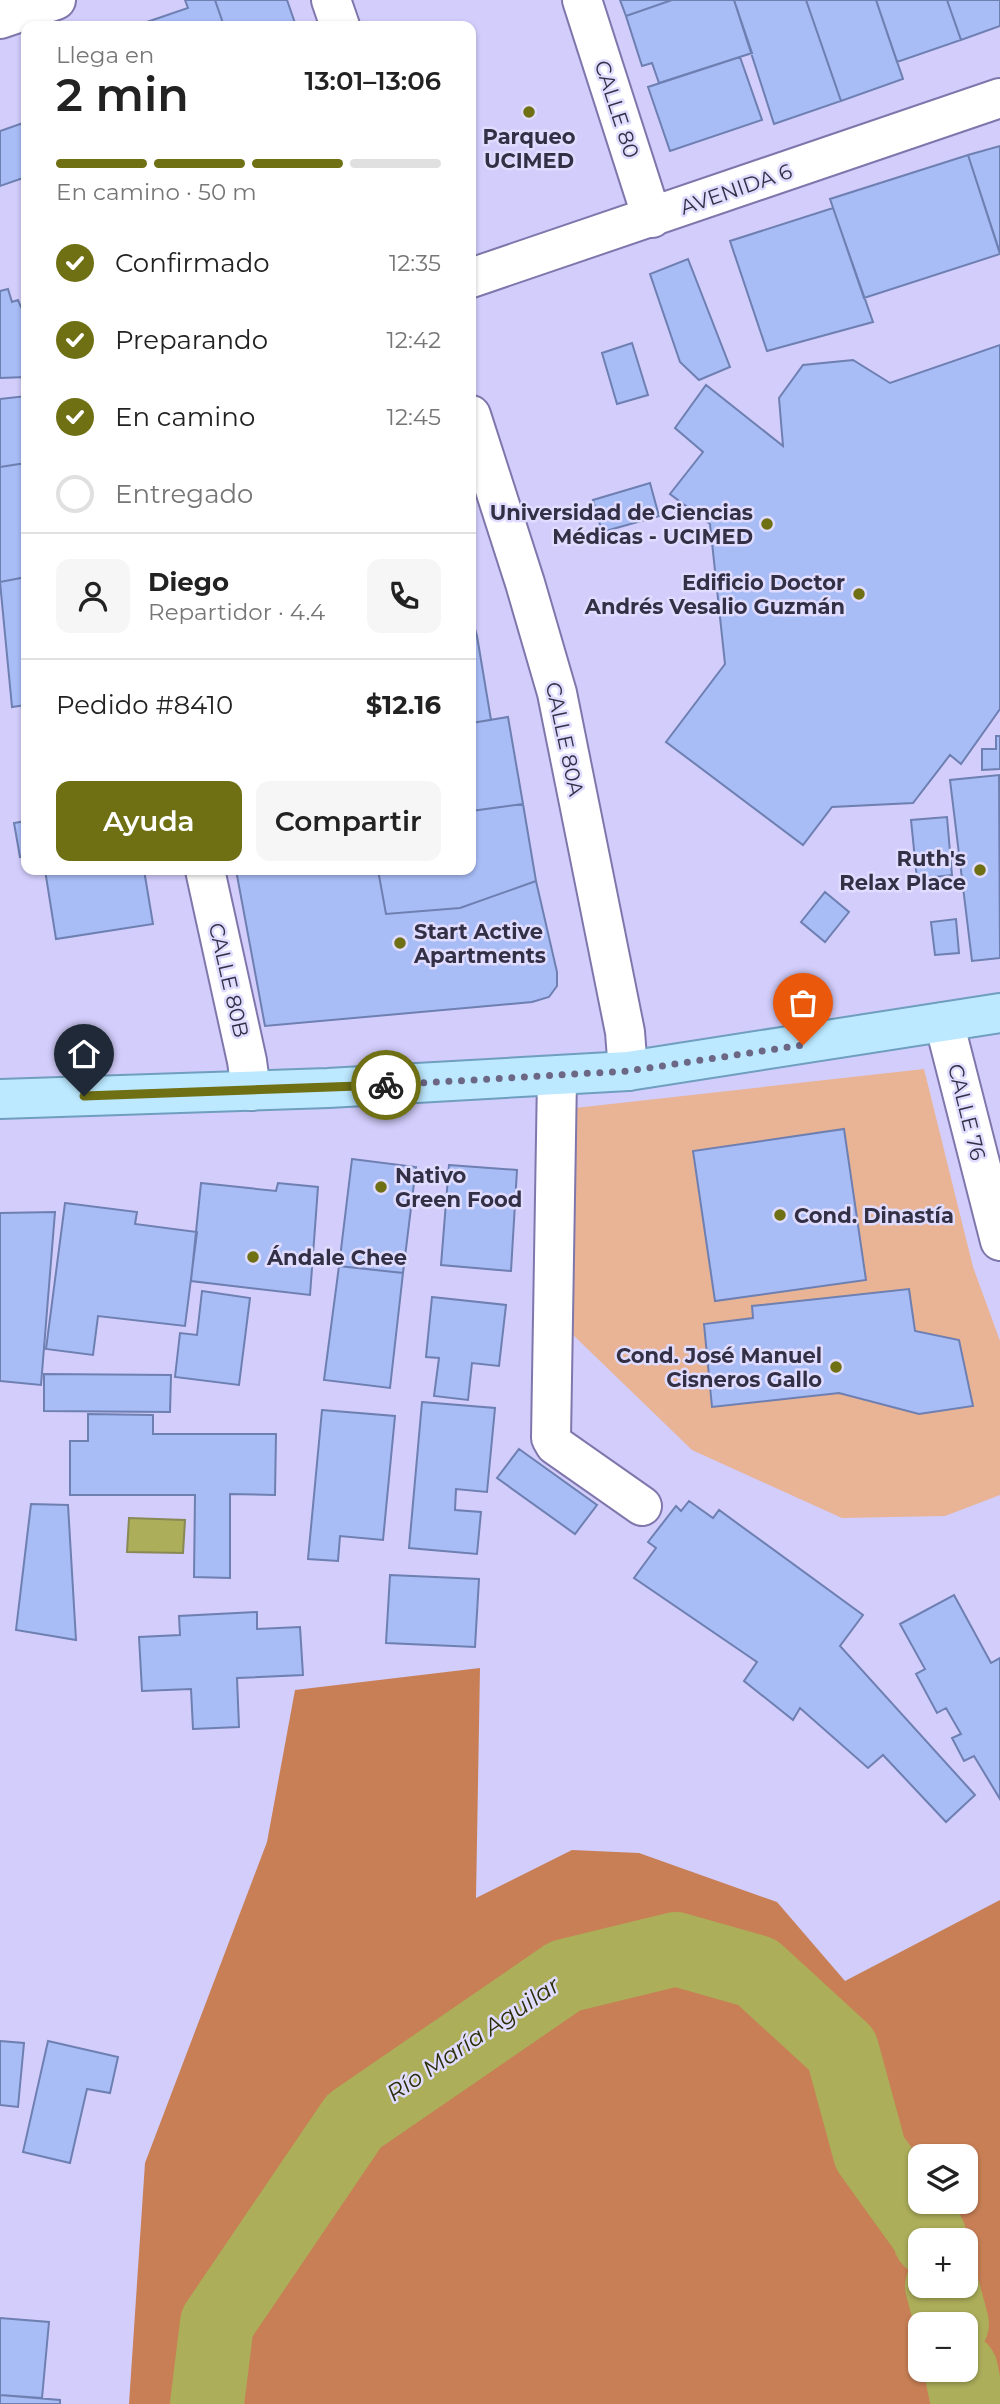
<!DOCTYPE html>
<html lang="es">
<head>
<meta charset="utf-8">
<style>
  :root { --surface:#fff; --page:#f6f6f6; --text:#222; --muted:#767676; --line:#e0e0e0; --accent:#6f7014 }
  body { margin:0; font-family:Montserrat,sans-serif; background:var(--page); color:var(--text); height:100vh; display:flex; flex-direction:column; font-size:26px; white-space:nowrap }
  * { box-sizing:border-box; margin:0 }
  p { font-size:23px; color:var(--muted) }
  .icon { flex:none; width:38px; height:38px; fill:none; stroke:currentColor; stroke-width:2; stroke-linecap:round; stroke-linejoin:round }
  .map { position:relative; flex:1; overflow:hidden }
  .sheet { position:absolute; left:21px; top:21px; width:455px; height:854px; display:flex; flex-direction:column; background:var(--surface); border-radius:14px; box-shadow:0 2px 5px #0004 }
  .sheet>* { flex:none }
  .tools { position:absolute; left:908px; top:2144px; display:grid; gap:14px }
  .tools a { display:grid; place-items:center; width:70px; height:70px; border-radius:14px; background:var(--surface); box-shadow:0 2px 5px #0004; font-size:35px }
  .pin { position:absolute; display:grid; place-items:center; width:60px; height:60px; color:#fff; margin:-72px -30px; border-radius:50% 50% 50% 0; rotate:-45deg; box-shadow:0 0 7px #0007 }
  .pin .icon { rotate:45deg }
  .courier { position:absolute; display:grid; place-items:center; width:70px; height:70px; margin:-35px; border:5px solid #6f7014; border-radius:50%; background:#fff; color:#222; box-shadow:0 2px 9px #0007 }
  .headline em { font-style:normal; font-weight:600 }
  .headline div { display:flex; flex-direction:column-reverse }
  .headline { display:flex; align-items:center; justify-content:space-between; height:119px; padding:0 35px }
  h1 { font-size:46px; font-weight:600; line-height:52px }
  .bar { display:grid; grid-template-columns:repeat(4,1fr); gap:10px 7px; align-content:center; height:84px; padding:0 35px }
  .bar i { height:9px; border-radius:5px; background:var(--line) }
  .bar .selected { background:var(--accent) }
  .bar p { grid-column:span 4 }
  .line { display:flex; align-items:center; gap:18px; padding:0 35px; border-top:2px solid var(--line) }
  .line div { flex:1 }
  .round { display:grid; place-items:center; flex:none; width:74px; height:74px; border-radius:14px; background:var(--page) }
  ol { padding:0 35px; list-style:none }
  li { display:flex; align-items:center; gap:21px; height:77px }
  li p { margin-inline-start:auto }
  li .icon { padding:7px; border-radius:50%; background:var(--accent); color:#fff; stroke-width:4 }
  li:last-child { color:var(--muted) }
  li i { width:38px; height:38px; border:4px solid var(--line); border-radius:50% }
  .primary-button { display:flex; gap:14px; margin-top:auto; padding:14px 35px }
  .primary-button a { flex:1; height:80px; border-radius:14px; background:var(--accent); color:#fff; font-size:28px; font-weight:600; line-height:80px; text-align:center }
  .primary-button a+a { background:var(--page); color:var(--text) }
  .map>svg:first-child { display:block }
</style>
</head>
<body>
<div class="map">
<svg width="1000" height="2404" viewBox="0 0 1000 2404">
  <rect width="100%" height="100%" fill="#d2cdfb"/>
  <!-- green -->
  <path fill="#e9b395" d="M924,1069L973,1267L1000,1341V1495L945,1516L842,1518L692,1450L569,1331L575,1108Z"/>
  <!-- forest -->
  <path fill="#c87f55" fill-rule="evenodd" d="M480,1668L476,1898L572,1850L639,1853L777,1902L845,1981L1000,1900V2404H129L145,2163L267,1842L295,1690ZM920,2156H966V2202H920ZM920,2240H966V2286H920ZM920,2324H966V2370H920Z"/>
  <!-- water -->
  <path fill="#acae5a" stroke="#888854" stroke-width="2" d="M129,1518L185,1520L183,1553L127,1552Z"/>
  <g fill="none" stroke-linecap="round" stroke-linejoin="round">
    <!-- river -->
    <path stroke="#acae5a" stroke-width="74" d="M942,2286L952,2324
      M961,2370L968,2404
      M207,2404L217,2323L354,2121L565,1976L676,1949L757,1972L842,2050L870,2153L929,2235L930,2240"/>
  </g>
  <!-- building -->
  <path fill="#a8bcf6" stroke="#6e7fb1" stroke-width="2" d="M185,0H215L224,26H145L144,23L188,8Z
    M215,0H287L296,26H224Z
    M620,0H672L626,16Z
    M672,0H734L752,53L659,83L652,63L642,66L626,16Z
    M734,0H806L841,101L774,124Z
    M806,0H876L903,79L841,101Z
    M876,0H947L961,40L897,62Z
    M947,0H1000V26L961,40Z
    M740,57L762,120L670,151L648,87Z
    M26,122V177L0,186V131Z
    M1000,146V253L968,155Z
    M968,155L1000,254L864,298L830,199Z
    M833,208L873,322L767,351L730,241Z
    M688,259L730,367L699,380L680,362L650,274Z
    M8,289L12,302L18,300L21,307L26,306V377L0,378V291Z
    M632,343L648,395L617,404L602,353Z
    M1000,345V709L961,764L950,755L913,803L832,807L803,845L666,742L725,664L710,524L670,494L703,452L675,428L706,385L783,446L779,398L803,365L853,360L890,383Z
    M26,396V463L0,467V399Z
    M26,463V577L0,582V467Z
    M650,483L659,516L602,532L593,500Z
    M26,577V705L12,707L0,582Z
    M471,614L477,636L471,638Z
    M477,636L491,720L471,723V638Z
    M508,717L523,804L471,811V723Z
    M996,736H1000V769L982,770V749H996Z
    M999,775L1000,958L972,961L950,780Z
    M523,804L536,881L460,908L386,914L378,870H471V811Z
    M947,817L952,875L917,879L911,820Z
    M26,821V856L20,857L14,823Z
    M45,870H144L153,924L56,939Z
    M236,870H378L386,914L460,908L536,881L557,972V986L549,997L532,1002L265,1026Z
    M825,892L849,912L825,942L801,922Z
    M956,919L959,953L935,955L931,922Z
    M844,1129L866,1280L715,1301L693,1151Z
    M352,1159L416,1167L403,1273L339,1266Z
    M449,1165L517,1170L511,1271L441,1265Z
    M201,1183L276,1191L278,1183L318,1187L310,1295L191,1281Z
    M65,1203L137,1212L135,1224L197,1232L185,1326L98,1316L93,1355L46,1349Z
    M55,1212L41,1385L0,1381V1213Z
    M339,1266L403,1273L390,1388L324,1380Z
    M909,1289L915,1331L959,1340L973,1406L919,1414L839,1393L712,1407L704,1324L753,1318L752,1306Z
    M202,1291L250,1298L239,1385L175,1377L180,1333L197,1335Z
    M432,1297L506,1305L499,1366L472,1363L468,1400L434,1396L439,1358L426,1357Z
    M44,1374L171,1375L170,1412L44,1411Z
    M422,1402L495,1408L487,1492L456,1489L455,1510L481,1512L477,1554L409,1548Z
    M322,1410L395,1416L383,1540L340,1536L338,1561L308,1559Z
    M88,1414L153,1415V1434H276L275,1495L230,1494V1578L194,1577L195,1495H70V1441H88Z
    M519,1449L597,1505L575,1534L497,1478Z
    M689,1501L713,1518L719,1510L863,1615L840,1646L975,1795L946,1822L883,1755L868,1768L800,1708L793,1720L744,1681L757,1662L634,1578L656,1548L648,1542L676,1506L681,1511Z
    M31,1504L68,1505L76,1640L16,1630Z
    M390,1575L479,1579L475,1647L386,1643Z
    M954,1595L991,1663L1000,1658V1799L974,1756L964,1761L952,1738L961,1734L946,1708L937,1713L916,1674L925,1669L900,1624Z
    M257,1612V1629L300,1627L303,1675L237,1678L239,1727L193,1729L191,1689L142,1691L139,1637L180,1635L179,1616Z
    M0,2041L24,2043L18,2107L0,2105Z
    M48,2041L118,2057L110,2093L87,2089L70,2163L23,2152Z
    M0,2318L49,2322L42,2398L0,2395Z
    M0,2395L60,2400V2404H0Z"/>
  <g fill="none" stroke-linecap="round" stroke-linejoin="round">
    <!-- minor casing -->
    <g stroke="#7f77ac" stroke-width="42">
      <path id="minor" d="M331,0L340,26
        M582,0L652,218
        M0,19L56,0
        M471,278L1000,98
        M471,415L525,583L557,693L625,1032L628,1071
        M205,870L247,1061L251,1091
        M944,1022L1000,1241
        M557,1077L551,1438L555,1445L642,1506"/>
    </g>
    <!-- major casing -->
    <g stroke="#6f9ebe" stroke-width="42">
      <path id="major" d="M0,1099L328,1088L628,1071L1000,1013"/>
    </g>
    <!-- minor -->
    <use href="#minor" stroke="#fff" stroke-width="38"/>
    <!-- major -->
    <use href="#major" stroke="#bce9ff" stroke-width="38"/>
  </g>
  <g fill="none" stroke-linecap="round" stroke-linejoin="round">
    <!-- done -->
    <path stroke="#6b6785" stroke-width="7" stroke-dasharray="0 12.6" d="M386,1085L628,1071L803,1045"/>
    <!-- route -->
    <path stroke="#6f7014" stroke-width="9" d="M84,1096L386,1085"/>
  </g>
  <!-- markers -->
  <g fill="#6f7014" stroke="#dfdcff" stroke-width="2.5">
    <circle cx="529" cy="112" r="7"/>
    <circle cx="767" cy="524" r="7"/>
    <circle cx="859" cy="594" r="7"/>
    <circle cx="980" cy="870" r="7"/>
    <circle cx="400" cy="943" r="7"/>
    <circle cx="381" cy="1187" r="7"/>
    <circle cx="780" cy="1215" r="7"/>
    <circle cx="253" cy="1257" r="7"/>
    <circle cx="836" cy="1367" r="7"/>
  </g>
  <g text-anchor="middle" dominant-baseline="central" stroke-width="5" stroke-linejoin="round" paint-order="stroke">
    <!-- street labels -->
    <g font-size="21" fill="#333046" stroke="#dfdcff">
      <text transform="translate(617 109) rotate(72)">CALLE 80</text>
      <text transform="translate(736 189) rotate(-19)">AVENIDA 6</text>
      <text transform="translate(565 739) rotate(78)">CALLE 80A</text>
      <text transform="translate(229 980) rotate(77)">CALLE 80B</text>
      <text transform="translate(967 1112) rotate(76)">CALLE 76</text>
    </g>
    <!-- poi labels -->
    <g font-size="21" font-weight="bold" fill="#333046" stroke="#dfdcff" text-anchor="end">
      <text x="529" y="136" text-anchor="middle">Parqueo<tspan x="529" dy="24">UCIMED</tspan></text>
      <text x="753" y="512">Universidad de Ciencias<tspan x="753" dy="24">Médicas - UCIMED</tspan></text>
      <text x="845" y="582">Edificio Doctor<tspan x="845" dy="24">Andrés Vesalio Guzmán</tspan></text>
      <text x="966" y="858">Ruth's<tspan x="966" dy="24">Relax Place</tspan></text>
      <text x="414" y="931" text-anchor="start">Start Active<tspan x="414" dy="24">Apartments</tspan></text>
      <text x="395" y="1175" text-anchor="start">Nativo<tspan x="395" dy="24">Green Food</tspan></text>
      <text x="794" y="1215" text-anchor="start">Cond. Dinastía</text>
      <text x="267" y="1257" text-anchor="start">Ándale Chee</text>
      <text x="822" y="1355">Cond. José Manuel<tspan x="822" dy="24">Cisneros Gallo</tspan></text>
    </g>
    <!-- water labels -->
    <g font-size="23" font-style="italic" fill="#2e2e09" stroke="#dfdcff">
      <text transform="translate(473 2039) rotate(-34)">Río María Aguilar</text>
    </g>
  </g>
</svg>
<div class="tools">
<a><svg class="icon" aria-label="layers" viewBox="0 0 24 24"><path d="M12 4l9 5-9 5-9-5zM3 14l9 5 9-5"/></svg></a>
<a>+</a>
<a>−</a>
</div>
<div class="pin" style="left:803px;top:1045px;background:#ea580c"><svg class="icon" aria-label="bag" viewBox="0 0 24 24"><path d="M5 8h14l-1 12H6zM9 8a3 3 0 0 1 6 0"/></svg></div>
<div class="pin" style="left:84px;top:1096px;background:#1f2937"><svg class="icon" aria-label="home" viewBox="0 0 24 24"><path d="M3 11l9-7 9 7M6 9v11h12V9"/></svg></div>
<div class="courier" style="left:386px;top:1085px"><svg class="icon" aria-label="bike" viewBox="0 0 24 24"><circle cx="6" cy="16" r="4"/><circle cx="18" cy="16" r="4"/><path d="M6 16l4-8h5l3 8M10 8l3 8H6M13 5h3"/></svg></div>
<section class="sheet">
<div class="headline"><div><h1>2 min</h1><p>Llega en</p></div><em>13:01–13:06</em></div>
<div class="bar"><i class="selected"></i><i class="selected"></i><i class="selected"></i><i></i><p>En camino · 50 m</p></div>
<ol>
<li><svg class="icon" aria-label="check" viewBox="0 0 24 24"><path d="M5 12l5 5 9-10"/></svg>Confirmado<p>12:35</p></li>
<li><svg class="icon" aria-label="check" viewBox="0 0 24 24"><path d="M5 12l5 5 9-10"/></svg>Preparando<p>12:42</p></li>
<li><svg class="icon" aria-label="check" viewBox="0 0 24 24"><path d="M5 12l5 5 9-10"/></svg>En camino<p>12:45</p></li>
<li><i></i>Entregado</li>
</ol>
<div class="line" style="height:126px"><a class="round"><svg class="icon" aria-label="person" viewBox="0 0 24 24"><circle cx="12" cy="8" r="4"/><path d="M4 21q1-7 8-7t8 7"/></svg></a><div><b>Diego</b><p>Repartidor · 4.4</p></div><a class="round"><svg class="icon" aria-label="phone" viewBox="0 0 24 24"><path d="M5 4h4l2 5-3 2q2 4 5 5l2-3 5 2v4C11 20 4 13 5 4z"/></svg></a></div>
<div class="line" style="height:91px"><div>Pedido #8410</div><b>$12.16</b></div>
<div class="primary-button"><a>Ayuda</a><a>Compartir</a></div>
</section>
</div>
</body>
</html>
